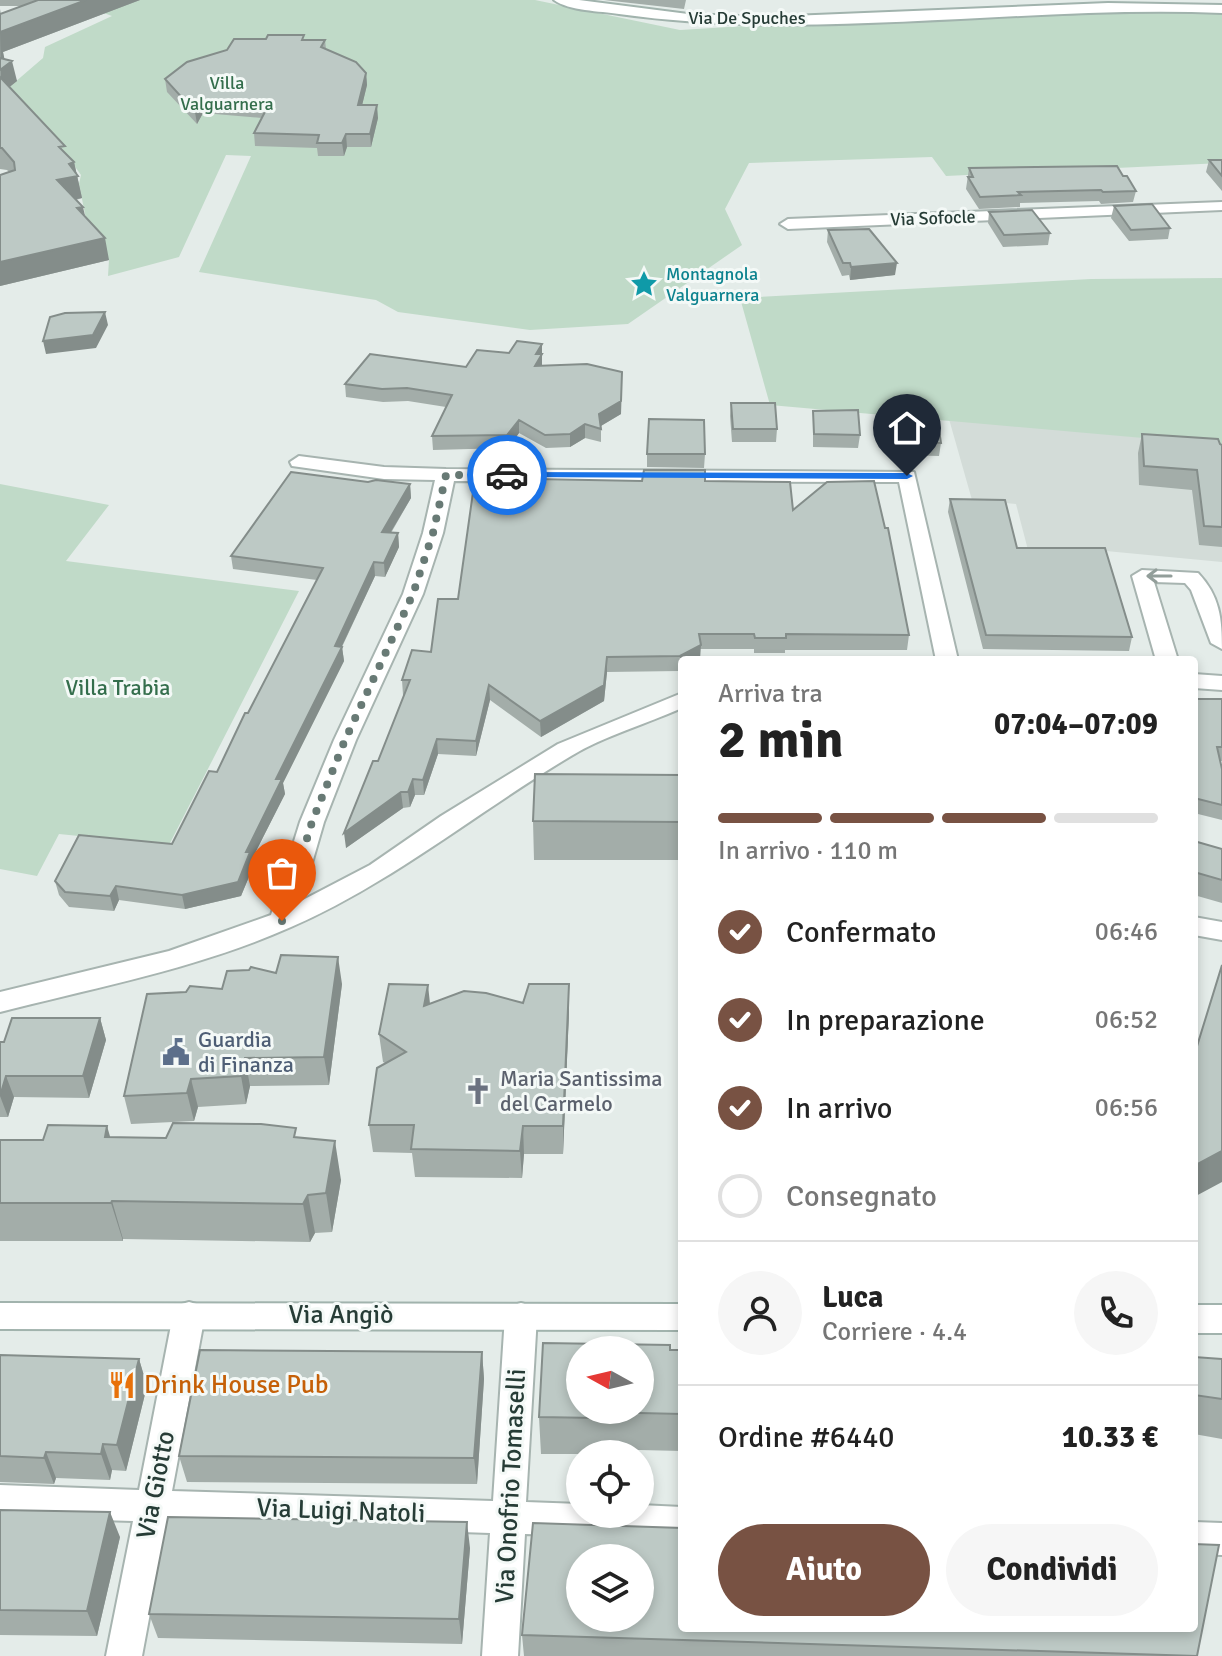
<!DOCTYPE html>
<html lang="it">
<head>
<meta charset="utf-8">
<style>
  :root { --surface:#fff; --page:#f6f6f6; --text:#222; --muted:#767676; --line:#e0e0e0; --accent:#785243 }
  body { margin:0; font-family:Signika,sans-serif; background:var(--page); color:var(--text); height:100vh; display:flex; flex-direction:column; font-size:30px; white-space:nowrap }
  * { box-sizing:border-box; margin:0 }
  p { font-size:26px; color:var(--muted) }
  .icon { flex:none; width:44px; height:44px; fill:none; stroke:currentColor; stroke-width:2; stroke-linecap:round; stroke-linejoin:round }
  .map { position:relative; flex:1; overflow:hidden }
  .sheet { position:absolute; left:678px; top:656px; width:520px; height:976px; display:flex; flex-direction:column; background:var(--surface); border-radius:8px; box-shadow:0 4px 12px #0003 }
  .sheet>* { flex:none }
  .needle { width:52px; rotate:278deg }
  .fabs { position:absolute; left:566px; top:1336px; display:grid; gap:16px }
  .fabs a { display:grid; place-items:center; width:88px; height:88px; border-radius:50%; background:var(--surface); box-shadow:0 4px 12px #0003; font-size:40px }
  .pin { position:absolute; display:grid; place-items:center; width:68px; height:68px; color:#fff; margin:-82px -34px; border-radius:50% 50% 50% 0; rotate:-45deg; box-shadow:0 0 8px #0007 }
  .pin .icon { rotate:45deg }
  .courier { position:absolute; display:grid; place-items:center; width:80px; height:80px; margin:-40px; border:6px solid #1a73e8; border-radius:50%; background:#fff; color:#222; box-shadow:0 2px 10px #0007 }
  .summary em { font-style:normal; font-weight:700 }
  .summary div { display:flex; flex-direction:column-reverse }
  .summary { display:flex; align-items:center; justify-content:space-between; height:136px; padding:0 40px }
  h1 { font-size:52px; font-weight:700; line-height:60px }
  .bar { display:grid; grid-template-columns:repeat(4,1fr); gap:12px 8px; align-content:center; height:96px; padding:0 40px }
  .bar i { height:10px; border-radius:6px; background:var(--line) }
  .bar .active { background:var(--accent) }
  .bar p { grid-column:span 4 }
  .line { display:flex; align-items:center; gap:20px; padding:0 40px; border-top:2px solid var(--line) }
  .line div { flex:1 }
  .round { display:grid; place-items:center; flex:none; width:84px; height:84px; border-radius:42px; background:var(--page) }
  ol { padding:0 40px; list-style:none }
  li { display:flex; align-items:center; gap:24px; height:88px }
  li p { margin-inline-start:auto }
  li .icon { padding:8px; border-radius:50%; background:var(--accent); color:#fff; stroke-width:4 }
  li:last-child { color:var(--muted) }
  li i { width:44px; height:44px; border:4px solid var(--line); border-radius:50% }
  .primary-button { display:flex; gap:16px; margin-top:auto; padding:16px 40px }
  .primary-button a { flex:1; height:92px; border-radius:48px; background:var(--accent); color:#fff; font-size:32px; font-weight:700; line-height:92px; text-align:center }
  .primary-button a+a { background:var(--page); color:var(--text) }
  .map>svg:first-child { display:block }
</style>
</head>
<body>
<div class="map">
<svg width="1222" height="1656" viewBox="0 0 1222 1656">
  <rect width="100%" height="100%" fill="#e4ece9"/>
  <!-- built -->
  <path fill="#d3dcd8" d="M949,419L1222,445V562L1106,551L1028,550L1016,504L972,500Z"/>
  <!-- green -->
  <path fill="#c0dac8" d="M91,0H535L680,30L1041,7L1222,13V163L946,176L932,157L749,163L725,209L742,245L628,324L530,330L398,312L376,300L199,272L251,156L226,155L179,257L108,276L109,260L88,229L79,184L81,175L42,121L33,122L7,89L43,58L45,47L112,16L79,4Z
    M1222,278V445L770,405L740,298L1091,279Z
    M0,484L109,505L66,561L299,591L169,845L59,834L37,876L0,869Z"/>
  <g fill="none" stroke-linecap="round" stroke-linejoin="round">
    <!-- street casing -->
    <g stroke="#a7b4b0" stroke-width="4">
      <path id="street" d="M1222,202V210L788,229L780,224L788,219Z
        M299,456L384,467L446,469L914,472L958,660H936L899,482L454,481L443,533L423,594L356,740L324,822L301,901L370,865L441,816L558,744L682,693V708C646,724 604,736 571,756C477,812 392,883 291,927C199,968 97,987 0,1012V992L169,951L271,915L300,822L334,740L403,594L423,533L435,480L384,479L292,466L290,462Z
        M1142,570L1198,573C1220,596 1222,619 1222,649L1211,643L1191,590L1185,583L1154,582L1178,660H1156L1132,576Z
        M1194,674L1222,676V690L1194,688Z
        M1194,917L1222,922V940L1194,935Z
        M189,1302L200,1305L205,1315L172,1491L493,1501L505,1316L510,1306L521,1303L532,1306L537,1316L526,1502L580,1504V1514H640V1505L682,1507V1539L525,1534L518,1656H482L490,1533L167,1522L142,1656H106L133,1521L0,1517V1485L139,1490L173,1315L178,1305Z
        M1194,1522L1222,1523V1555L1194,1554Z"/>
    </g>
    <!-- secondary casing -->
    <g stroke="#a1b3ad" stroke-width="4">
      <path id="secondary" d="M554,0H579L688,14L766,17L1108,3L1222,5V13C1021,5 818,42 619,14C600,11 569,11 554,0Z
        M0,1303L682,1304V1330L0,1329Z
        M1194,1305H1222V1333H1194Z"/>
    </g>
    <!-- street -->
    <use href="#street" fill="#fff" fill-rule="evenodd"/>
    <!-- secondary -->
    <use href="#secondary" fill="#fff" fill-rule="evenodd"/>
  </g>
  <!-- wall -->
  <path fill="#a3ada9" d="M0,0H140L3,52L4,59L17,81L9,87L67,155L74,162L82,198L76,200L109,260L0,286V175L9,172L7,170L0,169V9L1,14L22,6H0Z
    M604,0H686L684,9Z
    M304,40H325L326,49L366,73L367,85L362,105L378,118L371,147H347L344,156H318L317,148L255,146L254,133L262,118L203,113L197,124L167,92L165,79Z
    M1209,160H1222V191L1206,172Z
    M969,168L1123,176L1136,191L1133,202L1101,204L1099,201L1020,203V207L979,209L966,189Z
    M1114,206L1170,228L1168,239L1129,241L1111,218Z
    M989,212L1050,233L1048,245L1003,247L988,223Z
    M828,230L895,275L850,280L849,275L842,276L827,242Z
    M542,344V366L621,414L601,426V442L585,438L570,447L546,448L519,433L508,448L433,450L432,436L446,407L408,401L383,402L346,397L345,384L466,367Z
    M731,403L777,429L776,442H732L730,416Z
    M813,411L860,435L858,448L813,447Z
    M893,416L941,443L939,456L894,455L892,429Z
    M1142,434L1222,445V547L1199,545L1192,490L1139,485L1138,453Z
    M647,454H705L704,468L647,467Z
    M642,481H705L793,510L909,635L907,650H785V653H754V649H700L682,660V670L679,671L607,672L604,701L541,737L490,700L476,756L438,754L424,795H415L410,807L403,808L346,848L405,695H403L402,680L431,652L458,599Z
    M368,482L410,484L411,498L391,533H398L399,547L385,577L375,576L342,647L344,661L283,783L285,794L252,859L253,867L241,896L185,909L119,900L114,911L69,907L59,895L55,881L172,844L217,772L317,580L233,569L231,556Z
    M950,499L1017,548L1132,637L1129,651L983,649L948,512Z
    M1194,699H1222V761H1220L1222,769V820L1194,813Z
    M682,775V860H534L533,821Z
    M1194,841L1222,849V903L1194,895Z
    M276,973L342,984L329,1085L250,1086L246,1104L198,1107L194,1121L131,1124L124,1096L222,989Z
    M569,984V1012L563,1154H524L522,1178L415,1177L412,1153L373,1152L369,1125L385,1063L383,1062L379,1034L430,1004L523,1003Z
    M100,1018L106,1040L89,1098L14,1097L8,1117H0V1042Z
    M110,1137L166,1138L297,1137L341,1180L332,1232L315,1233L310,1242L123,1239V1241H0V1140H43Z
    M682,1140V1236H678L680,1178Z
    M670,1350H682V1451L596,1449V1454H541L539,1417Z
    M482,1352L484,1379L477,1484L187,1482L179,1456Z
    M0,1355L139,1359L147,1386L126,1471L112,1470L110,1480L56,1478L54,1484L0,1482Z
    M1194,1357L1222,1359V1439L1194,1434Z
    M0,1510L120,1537L97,1636L0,1635Z
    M470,1548L462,1644L158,1638L149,1614Z
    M522,1635L1197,1656H524Z"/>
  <!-- shaded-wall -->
  <path fill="#848d8a" d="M86,0H140L3,52L6,66L12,61L17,81L1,94L0,32Z
    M366,73L367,85L359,118L358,105Z
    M201,100L203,113L197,124L195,112Z
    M377,105L378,118L371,147L370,134Z
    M346,134L347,147L344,156L342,143Z
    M74,162L82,198L62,202L57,180L69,164Z
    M83,207L88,229L77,208Z
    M105,238L109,260L0,286V262Z
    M897,263L895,275L850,280L851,267Z
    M105,312L108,325L96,348L46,354L43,341Z
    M542,344V367L536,378V354Z
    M622,385L621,414L599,427V414Z
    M519,420V433L508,448L507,435Z
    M585,424V438L570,447V434Z
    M410,484L411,498L383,545L382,532Z
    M398,533L399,547L385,577L384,563Z
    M374,562L375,576L340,650L342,647L344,661L283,783L285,794L252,859L253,867L241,896L185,909L182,895L246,852L276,779L335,646Z
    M701,645L700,660H682V670L679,671L680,656Z
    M607,657V672L604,701L541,737L540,721Z
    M489,685L490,700L476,756V741Z
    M437,739L438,754L424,795L423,780Z
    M413,779L415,795L410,807L408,792Z
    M401,792L403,808L346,848L344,833Z
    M116,886L119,900L114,911L110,896Z
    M338,957L342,984L329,1085L324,1057Z
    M569,984V1012L563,1154V1126Z
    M428,985L431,1013L424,1006Z
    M100,1018L106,1040L89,1098L83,1076Z
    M245,1058L250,1086L246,1104L241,1076Z
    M6,1076L14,1097L8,1117L0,1096Z
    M191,1079L198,1107L194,1121L187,1093Z
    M107,1126L118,1164L105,1137Z
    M523,1126L524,1154L522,1178L520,1151Z
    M335,1141L341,1180L332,1232L326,1193Z
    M1222,1151V1182L1194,1197V1166Z
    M308,1195L315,1233L310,1242L303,1204Z
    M112,1201L123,1239V1241L111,1203Z
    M482,1352L484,1379L477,1484L474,1458Z
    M139,1359L147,1386L126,1471L117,1445Z
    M103,1444L112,1470L110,1480L101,1454Z
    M46,1452L56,1478L54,1484L44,1458Z
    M110,1512L120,1537L97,1636L87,1611Z
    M467,1522L470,1548L462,1644L459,1619Z"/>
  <!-- building -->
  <path fill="#bdc9c5" stroke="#848d8a" stroke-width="2" fill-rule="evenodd" d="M38,0H86L0,32V14Z
    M268,35H304L302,40H325L321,47L356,62L366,73L358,105H377L370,134H346L342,143H317L319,135L254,133L268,106L201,100L195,112L165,79L187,62L227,50L234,39H266Z
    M0,58L12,61L0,70Z
    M0,77L65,146L59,147L74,162L69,164L78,176L57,180L83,207L77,208L105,238L0,262V175L15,170L14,162L2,148H0Z
    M1209,160H1222V176Z
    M1117,166L1123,176H1127L1136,191L1103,192L1101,190L1018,192L1021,195L980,197L968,177H973L969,168Z
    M1152,204L1170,228L1131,230L1114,206Z
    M1032,210L1050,233L1004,235L989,212Z
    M869,229L897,263L851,267L850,263H843L828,230Z
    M105,312L93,335L43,341L50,317L65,313Z
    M517,341L542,344L536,354H542L535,366L587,364L622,372L621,401L599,414L601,429L585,424L570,434L545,435L519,420L507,435L432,436L452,395L407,388L382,389L345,384L370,354L466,367L477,350L509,353Z
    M731,403H775L777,429H733Z
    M858,410L860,435L814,434L813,411Z
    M893,416L937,417L941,443L896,442Z
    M649,419L704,420L705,454H647Z
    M1142,434L1218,439L1220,444L1222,445V527L1204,526L1197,470L1144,466Z
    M644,470H705V481L790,482L793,510L827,482L874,481L885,528H888L909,635L786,634V638H755L754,634H699L701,645L680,656L607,657L604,685L540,721L489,685L476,741L437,739L423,780L413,779L408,792H401L344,833L373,761H378L410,680H402L412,650L431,652L438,599H458L475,478L642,481Z
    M291,472L368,482L376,480L410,484L382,532L398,533L384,563L374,562L335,646L342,647L276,779H282L246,852H250L238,882L182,895L116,886L110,896L65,892L55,881L79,835L172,844L209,771L217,772L245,713H248L323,568L231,556Z
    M950,499L1005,500L1017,548H1105L1132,637L986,635Z
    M1194,699H1222V747H1217L1222,769V805L1194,798Z
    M535,774L682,775V822L533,821Z
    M1194,841L1222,849V880L1194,872Z
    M281,955L338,957L324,1057L245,1058L241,1076L191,1079L187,1093L124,1096L147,994L186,992L190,986L222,989L227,971L249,970L251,967L276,973Z
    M1222,965V1151L1194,1166V1056Z
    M389,984L428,985L424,1006L464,991L486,993L523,1003L529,984H569L563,1126H523L520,1151L411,1149L414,1125H369L377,1068L406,1052L379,1034Z
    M12,1018H100L83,1076H6L0,1096V1042H4Z
    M173,1123L261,1124L296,1128L294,1137L335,1141L326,1193L308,1195L303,1204L112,1201L111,1203H0V1140H43L48,1125L107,1126L105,1137L166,1138Z
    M682,1140V1198H680Z
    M543,1343L670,1345V1350H682V1414L596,1412V1418L539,1417ZM580,1350H640V1410H580Z
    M200,1350L482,1352L474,1458L179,1456Z
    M0,1355L139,1359L117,1445L103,1444L101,1454L46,1452L44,1458L0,1456Z
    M1194,1357L1222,1359V1399L1194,1395Z
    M0,1510L110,1512L87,1611L0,1610Z
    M168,1517L467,1522L459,1619L149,1614Z
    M533,1523L682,1528V1628H1194V1544L1219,1545L1197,1656L522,1635ZM580,1558H640V1618H580Z"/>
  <!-- one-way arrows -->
  <defs><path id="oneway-shaft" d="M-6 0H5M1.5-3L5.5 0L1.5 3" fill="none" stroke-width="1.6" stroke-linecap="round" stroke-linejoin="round" transform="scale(2)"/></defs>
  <use stroke="#929e9a" href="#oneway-shaft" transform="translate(1159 576) rotate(-180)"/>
  <!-- route -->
  <path fill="#1a73e8" d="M507,472L907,473L913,476L907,479L504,477L502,475Z"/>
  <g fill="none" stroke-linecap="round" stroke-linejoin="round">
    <!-- done -->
    <path stroke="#687a75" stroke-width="8" stroke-dasharray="0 14.4" d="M282,921L312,822L345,740L413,594L433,533L446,475H507"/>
  </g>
  <!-- icons -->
  <defs>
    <g id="sight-bare" transform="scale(2.16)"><path d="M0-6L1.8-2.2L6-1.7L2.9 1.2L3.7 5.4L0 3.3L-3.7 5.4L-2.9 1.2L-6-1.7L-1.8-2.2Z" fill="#0f9aa8" stroke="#f4f9f7" stroke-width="2.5" paint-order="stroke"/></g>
    <g id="civic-bare" transform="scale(2.16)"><path d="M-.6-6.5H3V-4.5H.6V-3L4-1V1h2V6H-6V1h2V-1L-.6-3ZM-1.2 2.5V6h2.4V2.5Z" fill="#5c6f8a" stroke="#f4f9f7" stroke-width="2.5" paint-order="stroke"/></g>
    <g id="church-bare" transform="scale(2.16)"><path d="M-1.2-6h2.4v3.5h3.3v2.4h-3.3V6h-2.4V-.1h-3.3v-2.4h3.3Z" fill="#6b7280" stroke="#f4f9f7" stroke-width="2.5" paint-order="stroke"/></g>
    <g id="restaurant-bare" transform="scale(2.16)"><path d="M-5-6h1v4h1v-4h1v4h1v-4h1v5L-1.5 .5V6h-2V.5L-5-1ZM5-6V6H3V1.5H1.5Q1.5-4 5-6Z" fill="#e8710a" stroke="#f4f9f7" stroke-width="2.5" paint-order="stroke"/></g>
  </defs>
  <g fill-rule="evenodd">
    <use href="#sight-bare" x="644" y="284"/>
    <use href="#civic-bare" x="176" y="1052"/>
    <use href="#church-bare" x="478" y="1091"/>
    <use href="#restaurant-bare" x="122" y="1385"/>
  </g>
  <g text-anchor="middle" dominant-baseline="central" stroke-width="6" stroke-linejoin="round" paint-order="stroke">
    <!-- far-street labels -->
    <g font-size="18" fill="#263c36" stroke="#f4f9f7">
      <text x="747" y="18">Via De Spuches</text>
      <text transform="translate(933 218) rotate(-2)">Via Sofocle</text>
    </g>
    <!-- far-park labels -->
    <g font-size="18" fill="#346e4c" stroke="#f4f9f7">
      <text x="227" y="83">Villa<tspan x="227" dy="21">Valguarnera</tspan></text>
    </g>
    <!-- far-culture labels -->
    <g font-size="18" fill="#0d838f" stroke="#f4f9f7" text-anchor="start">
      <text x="666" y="274">Montagnola<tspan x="666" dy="21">Valguarnera</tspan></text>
    </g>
    <!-- park labels -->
    <g font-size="22" fill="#346e4c" stroke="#f4f9f7">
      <text x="118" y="687">Villa Trabia</text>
    </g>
    <!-- service labels -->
    <g font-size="22" fill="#4e5e75" stroke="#f4f9f7" text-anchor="start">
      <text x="198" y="1039">Guardia<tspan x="198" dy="25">di Finanza</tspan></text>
    </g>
    <!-- worship labels -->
    <g font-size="22" fill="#5b616d" stroke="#f4f9f7" text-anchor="start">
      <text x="500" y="1078">Maria Santissima<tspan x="500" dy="25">del Carmelo</tspan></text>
    </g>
    <!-- near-street labels -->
    <g font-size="26" fill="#263c36" stroke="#f4f9f7">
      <text x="341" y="1315">Via Angiò</text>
      <text transform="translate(156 1485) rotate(-79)">Via Giotto</text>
      <text transform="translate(511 1486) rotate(-87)">Via Onofrio Tomaselli</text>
      <text transform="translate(341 1511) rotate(2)">Via Luigi Natoli</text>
    </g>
    <!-- near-food labels -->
    <g font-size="26" fill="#c56008" stroke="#f4f9f7" text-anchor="start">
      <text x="144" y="1385">Drink House Pub</text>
    </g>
  </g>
</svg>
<div class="fabs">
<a><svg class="needle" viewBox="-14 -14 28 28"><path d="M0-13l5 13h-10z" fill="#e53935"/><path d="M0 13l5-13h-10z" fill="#767676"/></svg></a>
<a><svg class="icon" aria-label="locate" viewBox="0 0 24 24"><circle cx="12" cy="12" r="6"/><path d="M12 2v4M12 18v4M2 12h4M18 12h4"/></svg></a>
<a><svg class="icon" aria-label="layers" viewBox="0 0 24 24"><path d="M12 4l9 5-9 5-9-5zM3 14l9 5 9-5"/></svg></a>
</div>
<div class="pin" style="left:282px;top:921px;background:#ea580c"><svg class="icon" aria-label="bag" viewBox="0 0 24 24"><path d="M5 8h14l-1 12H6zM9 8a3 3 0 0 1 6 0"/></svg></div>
<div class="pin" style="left:907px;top:476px;background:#1f2937"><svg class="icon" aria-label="home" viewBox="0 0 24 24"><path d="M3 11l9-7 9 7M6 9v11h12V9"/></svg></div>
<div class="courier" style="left:507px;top:475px"><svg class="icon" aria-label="car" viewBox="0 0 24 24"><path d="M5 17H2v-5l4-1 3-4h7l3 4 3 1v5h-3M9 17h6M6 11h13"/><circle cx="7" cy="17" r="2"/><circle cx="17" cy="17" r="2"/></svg></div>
<section class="sheet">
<div class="summary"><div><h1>2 min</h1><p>Arriva tra</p></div><em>07:04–07:09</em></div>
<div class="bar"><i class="active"></i><i class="active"></i><i class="active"></i><i></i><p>In arrivo · 110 m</p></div>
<ol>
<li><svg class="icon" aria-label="check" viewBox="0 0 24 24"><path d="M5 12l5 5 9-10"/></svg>Confermato<p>06:46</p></li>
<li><svg class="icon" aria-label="check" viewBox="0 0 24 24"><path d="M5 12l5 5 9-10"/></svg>In preparazione<p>06:52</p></li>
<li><svg class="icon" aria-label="check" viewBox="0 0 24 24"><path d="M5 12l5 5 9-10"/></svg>In arrivo<p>06:56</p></li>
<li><i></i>Consegnato</li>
</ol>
<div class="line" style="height:144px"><a class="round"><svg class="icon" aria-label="person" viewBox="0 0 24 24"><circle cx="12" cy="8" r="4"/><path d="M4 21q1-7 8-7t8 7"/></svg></a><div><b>Luca</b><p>Corriere · 4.4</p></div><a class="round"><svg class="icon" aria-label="phone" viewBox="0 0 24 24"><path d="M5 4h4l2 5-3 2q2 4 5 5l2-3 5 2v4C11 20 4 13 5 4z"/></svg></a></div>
<div class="line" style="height:104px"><div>Ordine #6440</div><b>10.33 €</b></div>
<div class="primary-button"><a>Aiuto</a><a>Condividi</a></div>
</section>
</div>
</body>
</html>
